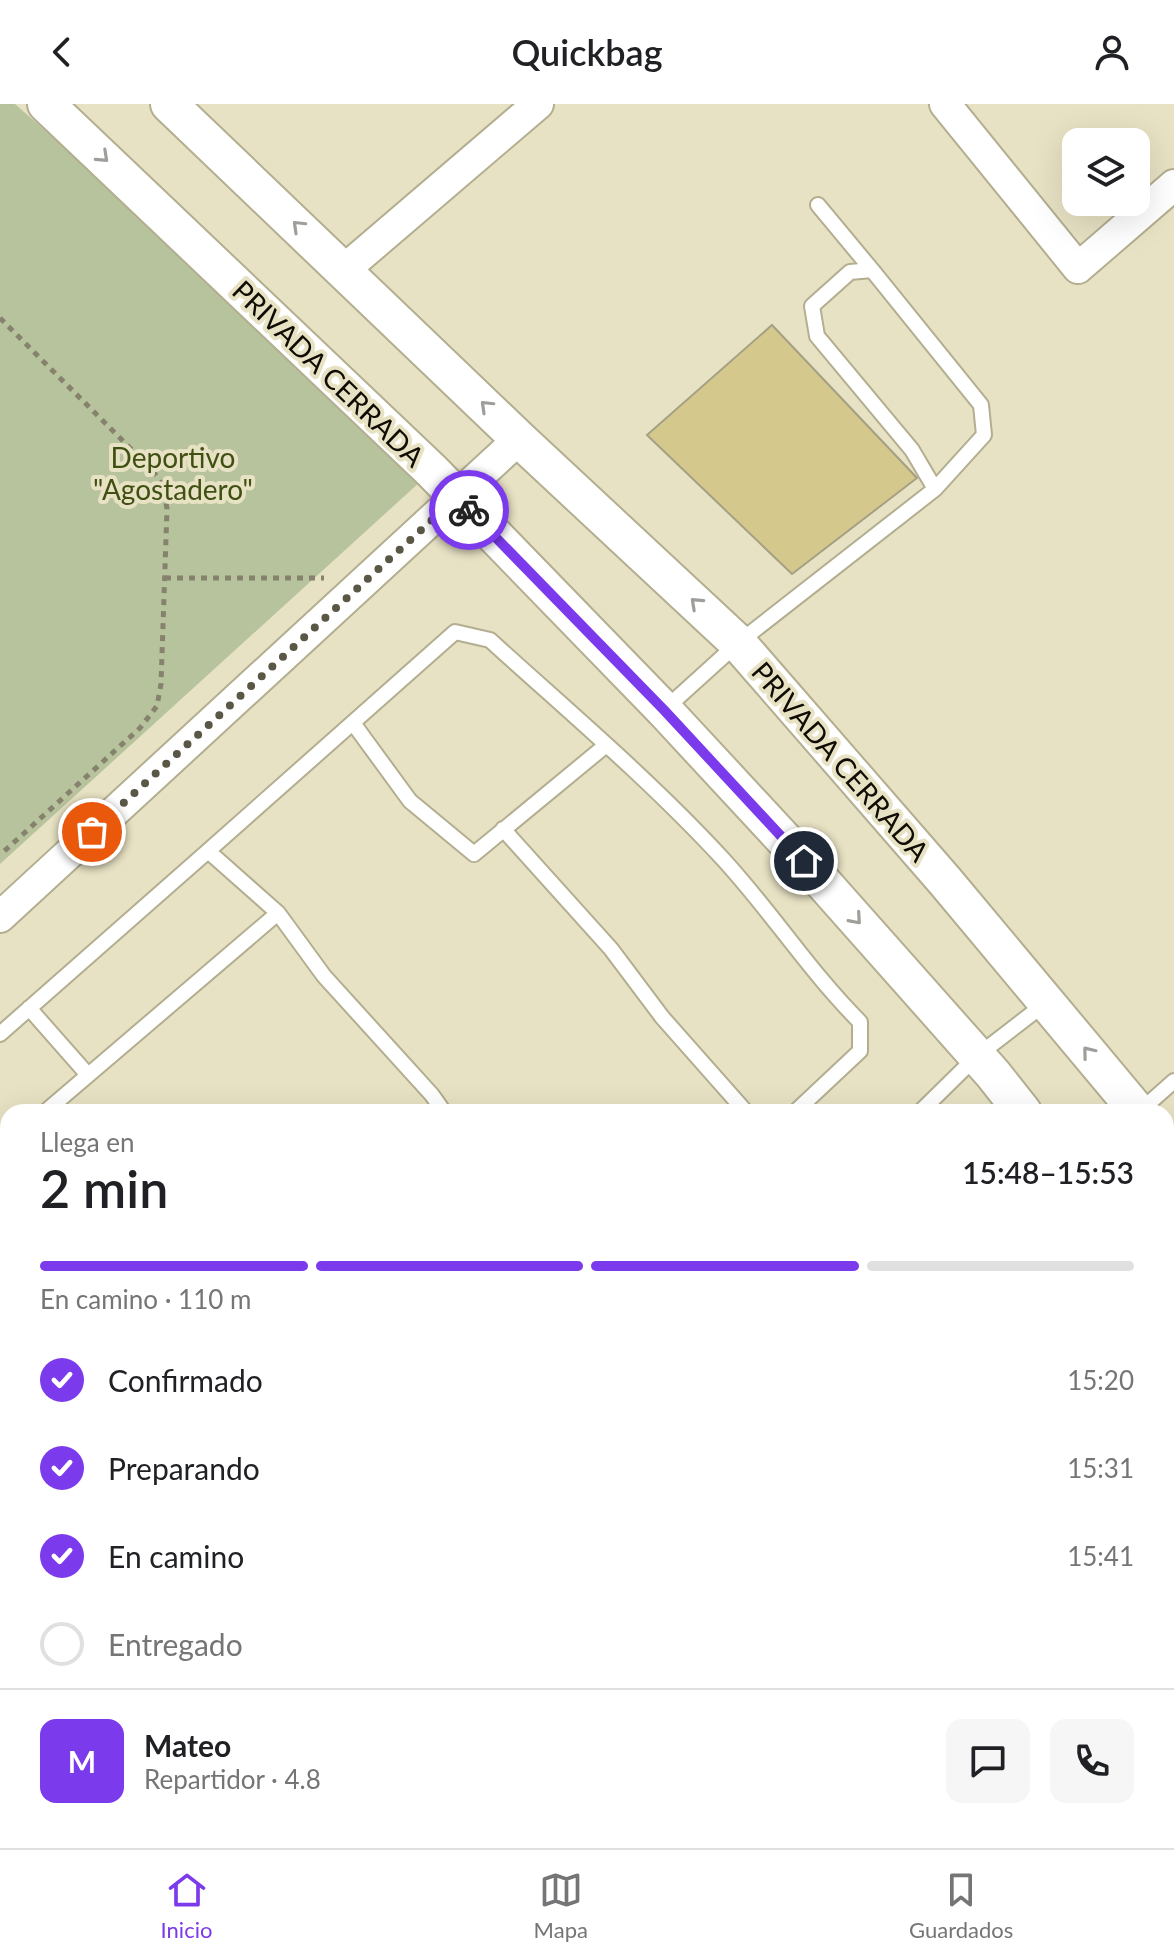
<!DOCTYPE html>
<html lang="es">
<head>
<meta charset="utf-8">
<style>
  :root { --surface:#fff; --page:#f6f6f6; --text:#202124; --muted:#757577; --line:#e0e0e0; --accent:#7c3aed }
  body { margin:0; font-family:Lato,sans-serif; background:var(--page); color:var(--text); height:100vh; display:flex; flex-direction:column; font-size:30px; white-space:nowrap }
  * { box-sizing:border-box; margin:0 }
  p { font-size:26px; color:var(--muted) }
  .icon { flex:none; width:44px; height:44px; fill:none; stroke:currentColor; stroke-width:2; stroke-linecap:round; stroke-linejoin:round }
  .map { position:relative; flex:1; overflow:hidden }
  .details { position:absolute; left:0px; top:1000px; width:1174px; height:744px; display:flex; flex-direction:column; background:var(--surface); border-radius:24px 24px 0 0; box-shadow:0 8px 32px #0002 }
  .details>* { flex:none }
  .tools { position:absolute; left:1062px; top:24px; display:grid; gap:16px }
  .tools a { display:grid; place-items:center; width:88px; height:88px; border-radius:16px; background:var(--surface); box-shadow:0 8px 32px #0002; font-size:40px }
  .pin { position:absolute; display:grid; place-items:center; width:68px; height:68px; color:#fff; margin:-34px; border:4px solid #fff; border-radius:50%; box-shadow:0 2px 8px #0007 }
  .courier { position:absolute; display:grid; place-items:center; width:80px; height:80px; margin:-40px; border:6px solid #7c3aed; border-radius:50%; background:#fff; color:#222; box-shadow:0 2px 10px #0007 }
  .headline em { font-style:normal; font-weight:600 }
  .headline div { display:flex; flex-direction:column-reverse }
  .headline { display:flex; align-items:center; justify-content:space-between; height:136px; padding:0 40px }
  h1 { font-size:52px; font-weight:600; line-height:60px }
  .bar { display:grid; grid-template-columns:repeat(4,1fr); gap:12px 8px; align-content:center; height:96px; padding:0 40px }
  .bar i { height:10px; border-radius:6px; background:var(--line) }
  .bar .selected { background:var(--accent) }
  .bar p { grid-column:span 4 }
  .line { display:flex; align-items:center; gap:20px; padding:0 40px; border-top:2px solid var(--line) }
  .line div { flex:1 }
  .round { display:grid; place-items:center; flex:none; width:84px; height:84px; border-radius:16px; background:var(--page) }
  ol { padding:0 40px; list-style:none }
  li { display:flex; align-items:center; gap:24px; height:88px }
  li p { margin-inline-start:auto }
  li .icon { padding:8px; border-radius:50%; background:var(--accent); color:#fff; stroke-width:4 }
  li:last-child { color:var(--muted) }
  li i { width:44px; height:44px; border:4px solid var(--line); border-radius:50% }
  header { display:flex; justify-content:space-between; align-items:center; height:104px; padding:0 40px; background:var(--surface); font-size:36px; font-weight:600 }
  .tab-bar { display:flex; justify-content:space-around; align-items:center; height:112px; border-top:2px solid var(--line); background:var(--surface); font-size:22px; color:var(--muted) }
  .tab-bar a { display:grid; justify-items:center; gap:4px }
  .tab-bar .selected { color:var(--accent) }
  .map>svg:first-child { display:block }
</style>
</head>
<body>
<header><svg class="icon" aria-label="back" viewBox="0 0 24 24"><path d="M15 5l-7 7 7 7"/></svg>Quickbag<svg class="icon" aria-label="person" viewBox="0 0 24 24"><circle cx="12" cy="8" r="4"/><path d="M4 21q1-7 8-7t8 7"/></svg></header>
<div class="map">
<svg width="1174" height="1744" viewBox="0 0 1174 1744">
  <rect width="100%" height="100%" fill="#e8e2c4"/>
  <!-- green -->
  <path fill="#b6c39d" d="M0,0H15L432,367L0,760Z"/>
  <!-- building -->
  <path fill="#d4c88d" stroke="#a5a083" stroke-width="2" d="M772,221L917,374L792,470L647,331Z
    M8,1259V1288L0,1279V1266Z
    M1174,1472V1517L1166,1507V1479Z
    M236,1736H867L870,1744H242Z
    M236,1736H513L519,1744H242Z"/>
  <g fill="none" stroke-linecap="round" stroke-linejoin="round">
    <!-- service casing -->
    <g stroke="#b3ae90" stroke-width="18">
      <path id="service" d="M818,101L872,166
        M664,606L738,539L935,385L984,331L981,301L872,166L850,168L812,202L817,232L912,346L935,385
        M353,619L410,697L474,750L605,642
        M503,725L611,845L662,913L746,1008
        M208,747L455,528L490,536C568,607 650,676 722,754C771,807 809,867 860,918V947L795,1008
        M29,904L88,971
        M0,930L208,747L278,809L324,872L432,991L444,1008
        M45,1008L278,809
        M920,1008L977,952L1047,898
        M1139,1008L1174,977
        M0,1046L8,1039
        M1166,1313L1174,1321
        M0,1386L8,1395
        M1166,1462L1174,1456
        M0,1549L8,1559
        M1166,1641L1174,1649
        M216,1736L221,1744
        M942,1736L949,1744
        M32,1744L42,1736"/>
    </g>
    <!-- minor casing -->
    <g stroke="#b3ae90" stroke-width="34">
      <path id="minor" d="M945,0L1078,164L1174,81
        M344,166L538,0
        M0,813L519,335
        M1166,1112L1174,1105
        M1166,1158L1174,1151"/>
    </g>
    <!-- tertiary casing -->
    <g stroke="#b3ae90" stroke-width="40">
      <path id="tertiary" d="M46,0L432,367L664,606L804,757L993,970L1023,1008
        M169,0L519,335L738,539L945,777L1138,1008
        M1166,1043L1174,1053
        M1166,1183L1174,1193"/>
    </g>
    <!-- path -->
    <path stroke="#86826d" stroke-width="5" stroke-dasharray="6 6" stroke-linecap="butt" d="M0,214L153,367L163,382L167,405L161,580L157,602L140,624L0,751
      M165,474H324"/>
    <!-- service -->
    <use href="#service" stroke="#fff" stroke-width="14"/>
    <!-- minor -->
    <use href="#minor" stroke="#fff" stroke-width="30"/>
    <!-- tertiary -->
    <use href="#tertiary" stroke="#fff" stroke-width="36"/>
  </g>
  <!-- one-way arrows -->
  <defs><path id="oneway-chevron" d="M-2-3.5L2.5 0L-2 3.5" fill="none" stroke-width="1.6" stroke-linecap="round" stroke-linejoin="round" transform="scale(2)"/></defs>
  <g stroke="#9f9e9a">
    <use href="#oneway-chevron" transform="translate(103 53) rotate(43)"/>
    <use href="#oneway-chevron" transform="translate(298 122) rotate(-136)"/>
    <use href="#oneway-chevron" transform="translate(486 302) rotate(-136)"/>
    <use href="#oneway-chevron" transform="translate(696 499) rotate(-137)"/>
    <use href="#oneway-chevron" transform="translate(856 815) rotate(49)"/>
    <use href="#oneway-chevron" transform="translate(1088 948) rotate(-129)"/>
  </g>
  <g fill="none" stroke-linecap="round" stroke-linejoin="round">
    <!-- done -->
    <path stroke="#5a5747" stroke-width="8" stroke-dasharray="0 14.4" d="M92,728L457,393L469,406"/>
    <!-- route -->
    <path stroke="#7c3aed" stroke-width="10" d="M469,406L664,606L804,757"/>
  </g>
  <g text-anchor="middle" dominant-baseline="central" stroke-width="8" stroke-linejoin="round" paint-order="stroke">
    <!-- street labels -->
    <g font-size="28" fill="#0e0c03" stroke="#e8e2c4">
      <text transform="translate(329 269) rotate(44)">PRIVADA CERRADA</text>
      <text transform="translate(841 657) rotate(49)">PRIVADA CERRADA</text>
    </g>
    <!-- park labels -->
    <g font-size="28" fill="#405013" stroke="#e8e2c4">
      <text x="173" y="353">Deportivo<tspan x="173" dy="32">"Agostadero"</tspan></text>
    </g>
  </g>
</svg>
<div class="tools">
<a><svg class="icon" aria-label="layers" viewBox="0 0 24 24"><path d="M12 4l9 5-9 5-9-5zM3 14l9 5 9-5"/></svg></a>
</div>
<div class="pin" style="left:92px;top:728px;background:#ea580c"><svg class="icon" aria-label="bag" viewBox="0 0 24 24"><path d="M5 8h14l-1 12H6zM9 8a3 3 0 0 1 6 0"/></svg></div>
<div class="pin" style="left:804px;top:757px;background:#1f2937"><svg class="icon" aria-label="home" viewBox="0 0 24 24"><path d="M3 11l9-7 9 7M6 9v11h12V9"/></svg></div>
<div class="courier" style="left:469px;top:406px"><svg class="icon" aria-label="bike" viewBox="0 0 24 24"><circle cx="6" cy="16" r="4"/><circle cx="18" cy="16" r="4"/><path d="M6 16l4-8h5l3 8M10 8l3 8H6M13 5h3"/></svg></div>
<section class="details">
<div class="headline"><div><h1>2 min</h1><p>Llega en</p></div><em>15:48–15:53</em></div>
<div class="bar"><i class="selected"></i><i class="selected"></i><i class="selected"></i><i></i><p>En camino · 110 m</p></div>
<ol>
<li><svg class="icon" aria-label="check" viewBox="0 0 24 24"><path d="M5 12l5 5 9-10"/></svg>Confirmado<p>15:20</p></li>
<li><svg class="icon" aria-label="check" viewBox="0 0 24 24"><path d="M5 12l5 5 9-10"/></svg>Preparando<p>15:31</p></li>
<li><svg class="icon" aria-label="check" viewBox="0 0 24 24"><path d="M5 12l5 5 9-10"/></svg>En camino<p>15:41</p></li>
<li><i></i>Entregado</li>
</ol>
<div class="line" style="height:144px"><b class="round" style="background:var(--accent);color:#fff">M</b><div><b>Mateo</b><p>Repartidor · 4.8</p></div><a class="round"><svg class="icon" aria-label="chat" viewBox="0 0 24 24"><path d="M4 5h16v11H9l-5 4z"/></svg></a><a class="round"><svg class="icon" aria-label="phone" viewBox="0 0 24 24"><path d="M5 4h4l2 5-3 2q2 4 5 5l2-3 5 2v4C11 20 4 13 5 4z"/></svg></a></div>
</section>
</div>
<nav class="tab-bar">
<a class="selected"><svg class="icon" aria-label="home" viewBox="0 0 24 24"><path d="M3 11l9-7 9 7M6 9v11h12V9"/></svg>Inicio</a>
<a><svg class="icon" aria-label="map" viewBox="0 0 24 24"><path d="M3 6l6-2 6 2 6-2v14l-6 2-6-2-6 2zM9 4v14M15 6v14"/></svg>Mapa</a>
<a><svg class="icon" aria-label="saved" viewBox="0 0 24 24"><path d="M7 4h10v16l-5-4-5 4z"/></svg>Guardados</a>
</nav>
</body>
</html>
